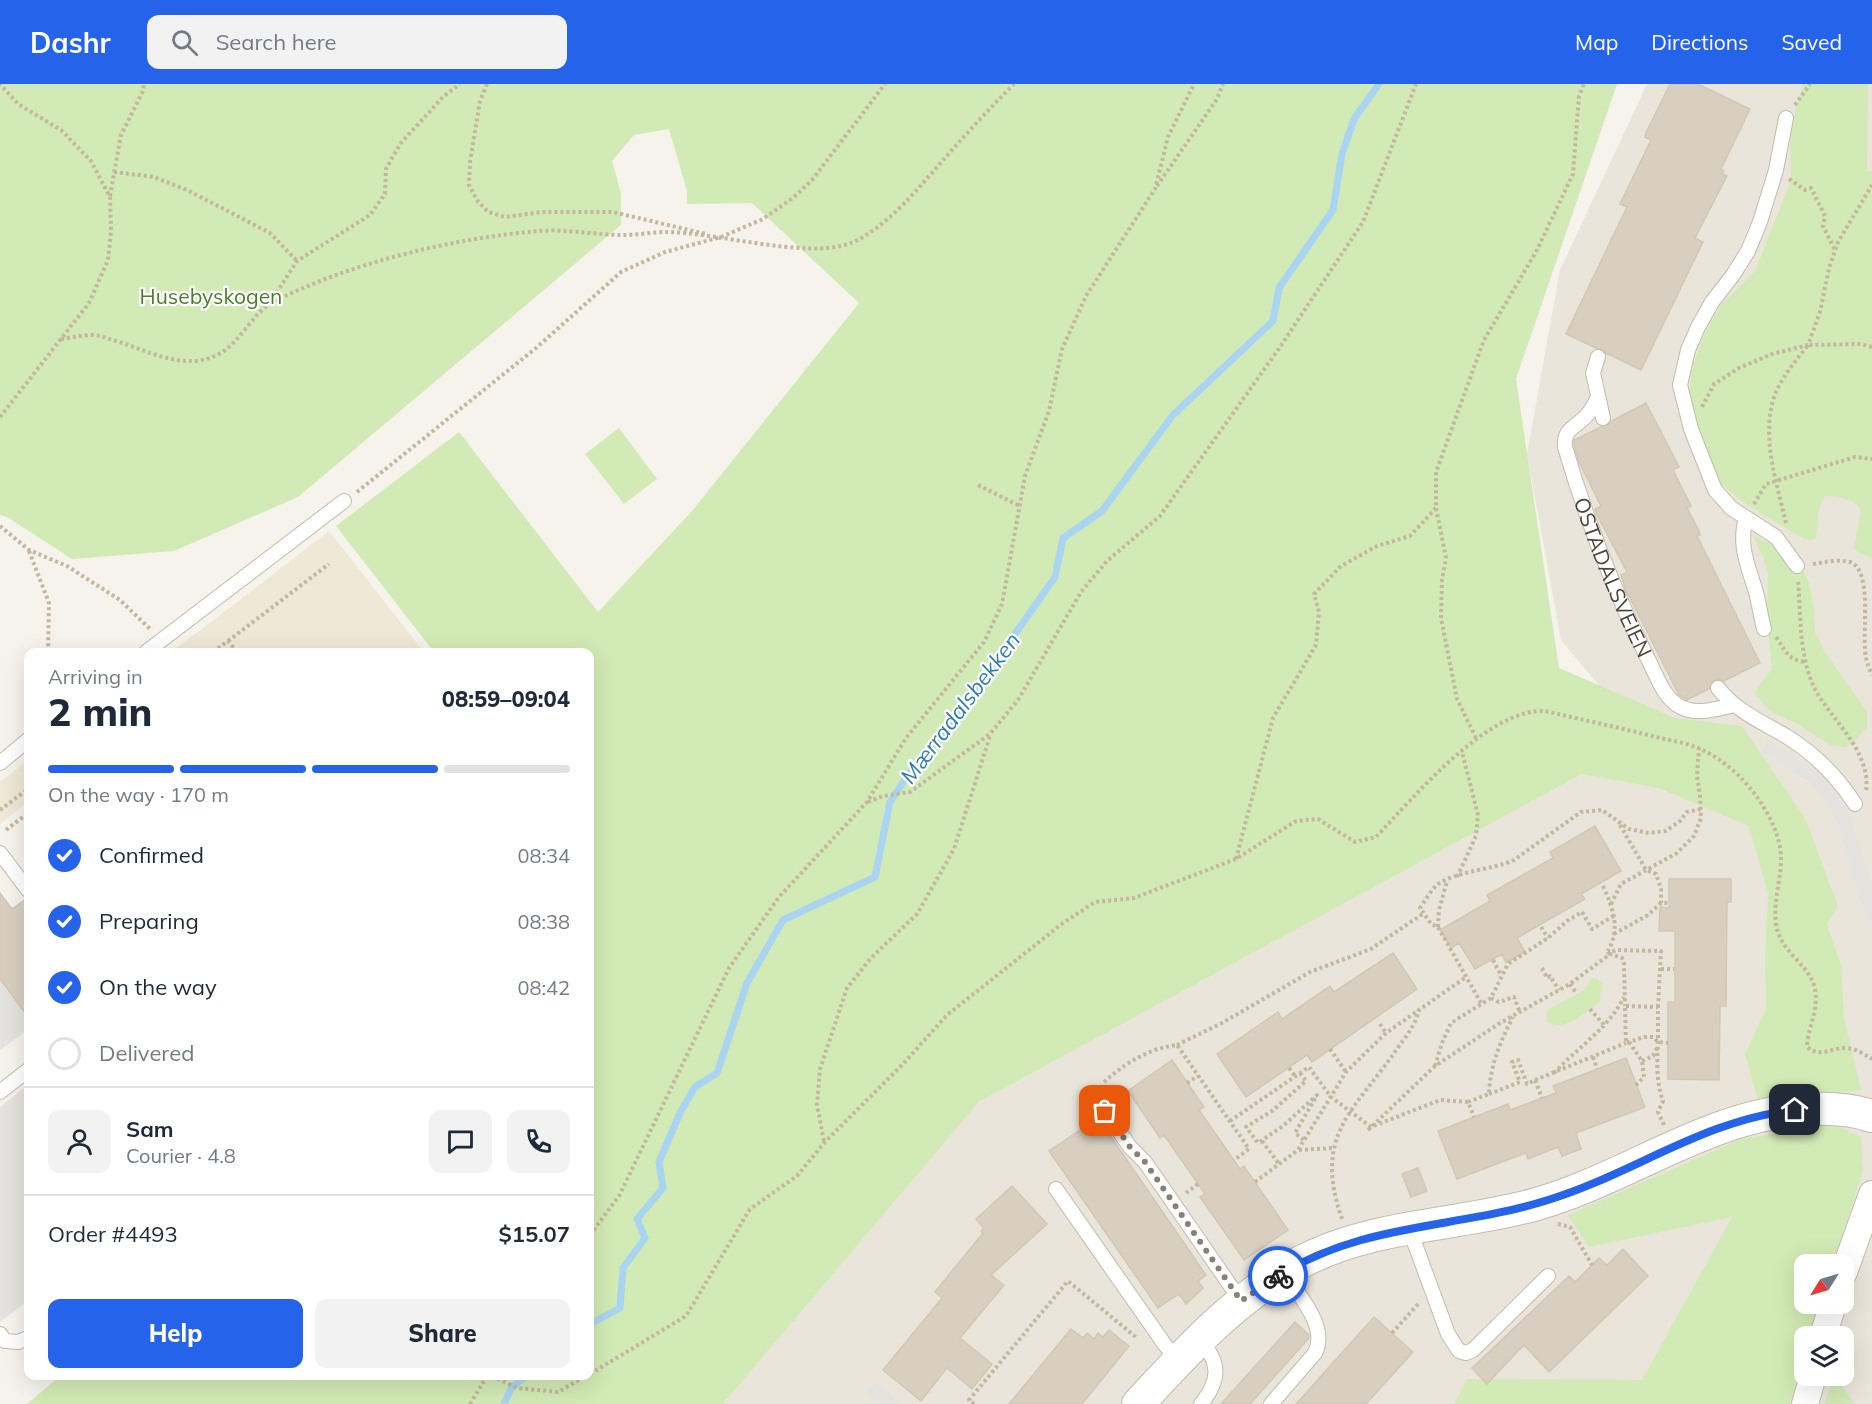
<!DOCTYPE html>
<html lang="en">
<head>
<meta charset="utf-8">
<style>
  :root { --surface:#fff; --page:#f2f2f3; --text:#1f2937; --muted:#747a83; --line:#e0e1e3; --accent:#2563eb }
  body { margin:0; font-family:Mulish,sans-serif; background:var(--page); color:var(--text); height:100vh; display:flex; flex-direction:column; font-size:22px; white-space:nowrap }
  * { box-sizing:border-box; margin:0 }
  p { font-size:20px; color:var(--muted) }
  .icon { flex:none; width:33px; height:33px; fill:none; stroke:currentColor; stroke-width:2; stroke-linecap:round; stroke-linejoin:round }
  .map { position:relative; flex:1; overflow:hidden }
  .panel { position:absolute; left:24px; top:564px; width:570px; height:732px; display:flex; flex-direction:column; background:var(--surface); border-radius:12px; box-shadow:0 6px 24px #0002 }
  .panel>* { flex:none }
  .needle { width:39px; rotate:233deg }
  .fabs { position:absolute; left:1794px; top:1170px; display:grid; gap:12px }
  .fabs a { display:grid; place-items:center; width:60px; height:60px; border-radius:12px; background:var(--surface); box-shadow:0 6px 24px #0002; font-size:30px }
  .pin { position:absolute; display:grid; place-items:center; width:51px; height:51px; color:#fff; margin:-26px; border-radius:12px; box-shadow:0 3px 9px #0006 }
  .courier { position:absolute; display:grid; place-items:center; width:60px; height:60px; margin:-30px; border:4px solid #2563eb; border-radius:50%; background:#fff; color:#222; box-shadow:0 2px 8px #0007 }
  .headline em { font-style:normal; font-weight:800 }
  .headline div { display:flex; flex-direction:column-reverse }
  .headline { display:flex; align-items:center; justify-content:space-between; height:102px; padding:0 24px }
  h1 { font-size:39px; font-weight:800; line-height:45px }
  .bar { display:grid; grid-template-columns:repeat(4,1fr); gap:9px 6px; align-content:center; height:72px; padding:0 24px }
  .bar i { height:8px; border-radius:4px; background:var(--line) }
  .bar .on { background:var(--accent) }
  .bar p { grid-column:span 4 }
  .line { display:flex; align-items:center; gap:15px; padding:0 24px; border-top:2px solid var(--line) }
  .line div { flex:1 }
  .round { display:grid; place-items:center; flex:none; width:63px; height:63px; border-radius:12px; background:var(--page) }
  ol { padding:0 24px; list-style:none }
  li { display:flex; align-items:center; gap:18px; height:66px }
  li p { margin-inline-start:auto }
  li .icon { padding:6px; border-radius:50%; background:var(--accent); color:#fff; stroke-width:4 }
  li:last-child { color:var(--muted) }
  li i { width:33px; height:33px; border:3px solid var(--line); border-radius:50% }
  .action { display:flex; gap:12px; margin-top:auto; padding:12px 24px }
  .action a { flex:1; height:69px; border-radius:12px; background:var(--accent); color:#fff; font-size:24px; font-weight:800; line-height:69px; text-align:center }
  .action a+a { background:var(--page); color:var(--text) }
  header { display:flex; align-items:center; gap:36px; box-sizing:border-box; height:84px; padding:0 30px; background:var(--accent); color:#fff }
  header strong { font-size:28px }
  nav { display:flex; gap:33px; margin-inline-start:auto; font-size:21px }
  .search { width:420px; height:54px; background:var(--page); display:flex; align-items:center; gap:15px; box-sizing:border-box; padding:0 21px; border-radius:12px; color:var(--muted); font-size:22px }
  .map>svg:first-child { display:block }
</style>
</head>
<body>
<header>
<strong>Dashr</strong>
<div class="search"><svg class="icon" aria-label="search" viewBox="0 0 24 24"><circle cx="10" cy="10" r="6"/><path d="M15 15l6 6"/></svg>Search here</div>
<nav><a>Map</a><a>Directions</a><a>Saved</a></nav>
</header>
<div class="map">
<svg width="1872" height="1320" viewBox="0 0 1872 1320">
  <rect width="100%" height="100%" fill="#f6f3ec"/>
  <!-- residential -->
  <path fill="#eae5da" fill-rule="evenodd" d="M1647,0H1872V1320H723L979,1018L1582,690L1613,618L1561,556L1527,370L1560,186ZM1804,1180H1844V1220H1804ZM1804,1252H1844V1292H1804Z"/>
  <!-- education -->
  <path fill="#efe8d6" d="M329,447L424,568H170L206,542Z
    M28,676V718L0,740V698Z"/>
  <!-- green -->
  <path fill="#d2eab5" d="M0,0H1617L1516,295L1559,584L1675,634L1742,642L1805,734L1838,822L1827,840L1841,881L1844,934L1861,1006L1758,1016L1745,971L1766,924L1765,874L1768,809L1749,742L1659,704L1582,690L979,1018L723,1320H27L60,1292H590V568H434L336,442L459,348L598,528L692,427L859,219L752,119L687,120V107L669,45L634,51L612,77L621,109V141L298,413L174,467L72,475L7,433L0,431Z
    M1803,0H1868L1867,87H1872V474L1858,468L1854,464L1861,426C1855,415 1837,412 1825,412L1819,424L1816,454L1811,456L1802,454L1743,418L1720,399L1691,326L1690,301L1693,280L1706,247L1720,222L1755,187L1791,96L1790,46Z
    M619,344L657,395L624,420L585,370Z
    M1753,451L1769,459L1803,486L1809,499L1814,525L1815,548L1825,568L1867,628V643L1853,659L1845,663L1832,662L1794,638L1769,627L1756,610L1758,603L1772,585L1767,535L1768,491L1766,481Z
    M1592,894L1598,895L1602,900L1600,918C1585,928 1568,947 1548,939L1546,930L1549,925L1583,907Z
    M1833,1040L1861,1053L1863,1087L1834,1180H1804V1220H1821L1811,1252H1804V1273L1790,1320H1454L1467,1295L1642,1296L1732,1133L1589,1163L1568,1131L1741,1055Z
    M1835,1292L1855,1320H1824Z"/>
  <!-- parking -->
  <path fill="#e5e3e0" d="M1768,655L1827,694L1845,718L1872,800V841L1858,810L1844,758L1834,732L1827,718L1808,697L1761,668Z
    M0,896L28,934V946L0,966Z
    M28,1001V1217L0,1238V1023Z
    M876,1299L901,1320H879L866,1309Z"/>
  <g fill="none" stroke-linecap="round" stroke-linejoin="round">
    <!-- stream -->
    <path stroke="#a9d4f2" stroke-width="7" d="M590,1240L620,1224L623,1184L645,1154L637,1135L663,1104L659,1078L680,1029L695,1003L717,989L747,899L783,836L875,793L890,718L918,676L944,651L1055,493L1063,454L1102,427L1173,331L1273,237L1279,204L1333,126L1342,70L1354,35L1379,0
      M504,1320L512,1303L526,1292"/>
  </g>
  <!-- building -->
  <path fill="#d8cfc1" stroke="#d3c7b4" stroke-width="1.5" d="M1670,0H1698L1750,25L1721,85L1724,87L1722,90L1727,92L1695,154L1703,158L1641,286L1606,269L1601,265L1596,264L1566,250L1627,123L1620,120L1651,56L1645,53L1646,49Z
    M1646,319L1679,383L1673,386L1691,422L1687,424L1699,447L1700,451L1697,452L1760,579L1724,597L1717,595L1713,597L1709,605L1687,616L1679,611L1625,504L1621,491L1627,488L1596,429L1595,425L1601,422L1579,378L1574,362V356L1601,343H1606L1611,337Z
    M1595,742L1621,787L1581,810L1585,815L1517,854L1525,868L1506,879L1502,870L1475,885L1459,859L1451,864L1440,846L1490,817L1487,811L1553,774L1550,768Z
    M1669,795H1731V818H1727L1726,922H1720L1719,996L1668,995V918H1675V847H1659L1660,823L1669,824Z
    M0,809L12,825L26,815H28V933L0,895Z
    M1393,869L1417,905L1312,978L1307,971L1246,1013L1217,970L1278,928L1282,935L1330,902L1334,908Z
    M1626,974L1645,1023L1576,1049L1581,1065L1562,1072L1558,1063L1528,1075L1526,1069L1457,1095L1438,1047L1508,1020L1510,1026L1556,1009L1553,1002Z
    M1172,976L1204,1023L1199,1026L1240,1085L1244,1082L1288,1146L1244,1176L1200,1113L1205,1110L1164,1051L1160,1054L1128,1007Z
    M1098,1034L1206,1191L1198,1197L1203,1204L1186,1220L1179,1210L1158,1224L1049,1067Z
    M1418,1084L1427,1107L1411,1113L1402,1090Z
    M1012,1102L1047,1140L991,1191L1004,1201L960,1254L992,1280L972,1305L947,1284L921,1317L883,1286L942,1214L935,1208L983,1149L981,1147L984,1144L976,1135Z
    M1623,1165L1648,1192L1549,1288L1524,1261L1487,1300L1472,1284L1569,1192L1575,1198L1599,1174L1607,1181Z
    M1374,1233L1413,1268L1366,1320H1296Z
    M1295,1238L1309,1251V1254L1250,1320H1221Z
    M1071,1245L1083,1254L1087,1249L1094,1255L1098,1249L1103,1253L1109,1246L1129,1262L1082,1320H1009Z"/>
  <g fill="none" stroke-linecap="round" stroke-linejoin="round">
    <!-- service casing -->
    <g stroke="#c2bbae" stroke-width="16">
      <g id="service">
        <path d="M1786,34L1776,86L1760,138L1748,167L1733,191L1712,218L1698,243L1688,266L1680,301L1691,345L1715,406L1731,424L1776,453L1797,482"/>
        <path d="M1598,273L1593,289L1603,334"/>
        <path id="s1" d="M1598,313C1595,319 1592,326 1587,331C1577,343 1563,344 1565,363C1586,435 1612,502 1645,569C1654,585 1661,609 1676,620C1693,633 1716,625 1734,621"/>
        <path d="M1746,434C1738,461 1748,482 1756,508C1759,520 1761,533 1764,545"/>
        <path d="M146,568L344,417"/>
        <path d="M1718,604C1736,627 1762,638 1786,652C1815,670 1837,692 1855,720"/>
        <path d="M0,679L28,656"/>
        <path d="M0,769L28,806"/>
        <path d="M0,1008L28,986"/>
        <path d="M1093,1010L1130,1063L1145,1078L1241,1217"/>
        <path d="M1056,1105L1165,1261L1179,1277"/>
        <path d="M1409,1144L1448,1250L1459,1267L1466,1269L1473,1266L1548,1192"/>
        <path d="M0,1250L5,1257L18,1258L28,1254"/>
        <path d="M1200,1256C1221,1279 1220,1296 1201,1320"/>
        <path d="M1271,1320L1315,1269C1329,1242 1297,1210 1284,1188"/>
      </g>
    </g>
    <!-- minor casing -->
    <g stroke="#c2bbae" stroke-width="28">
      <path id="minor" d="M1844,1188L1872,1110
        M1823,1252L1833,1220
        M1805,1320L1813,1292"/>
    </g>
    <!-- tertiary casing -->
    <g stroke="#c2bbae" stroke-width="34">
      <path id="tertiary" d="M1138,1320C1187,1267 1237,1212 1301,1178C1373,1140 1457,1142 1533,1121C1628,1095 1709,1029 1810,1025C1832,1024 1851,1025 1872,1032"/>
    </g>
    <!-- path -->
    <path stroke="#c4b79f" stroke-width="4" stroke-dasharray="3 3" stroke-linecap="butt" d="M487,0L480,17L470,78L469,101L477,116L488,128L505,133L542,128H613L706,150
      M1795,21L1810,0
      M114,88L154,93L187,106L270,149L297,177
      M1789,95L1805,106L1811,104L1825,132L1823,142L1835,166
      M1157,102L1217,15L1223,0
      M110,112L121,51L143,7L144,0
      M270,219L297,177L370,131L385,110L386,85L400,60L443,13L460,0
      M61,255C71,254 82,251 92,251C99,251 106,254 113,256C145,265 181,287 215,272C239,262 252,229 273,218C350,179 453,154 539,147C567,145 596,151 624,151C638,151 652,148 666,148C716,148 808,176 851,159C887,144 920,102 945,74C967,49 990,24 1014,0
      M1702,323L1714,300L1739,284L1772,270L1808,261L1820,228L1829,184L1838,158L1872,101
      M0,333L89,219L108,176L111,148L110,113L91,77L61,46L18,20L0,0
      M978,401L1020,422
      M357,408L536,264L621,188L665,168L721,153L763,135L794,113L812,96L885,0
      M1754,420L1766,400L1855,373L1872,375
      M1786,439C1777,401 1763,359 1772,320C1777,298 1795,278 1808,261L1860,260L1872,263
      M0,442L29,466L67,482L120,516L151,546
      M29,467L49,519L48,568
      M1813,480C1824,478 1838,475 1850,478C1872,486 1863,543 1865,564C1865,574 1868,582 1872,591
      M1798,498C1801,533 1799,571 1814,603C1829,634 1872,667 1866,707
      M1776,553C1786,567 1787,576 1806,578
      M228,557L329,480
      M213,568L228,557L237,568
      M1476,654L1457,615L1441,534L1442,496L1446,474L1436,424V388L1484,256L1536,168L1573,90L1579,12L1584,0
      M868,718L883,712L910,708L990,650L1018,616L1081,508L1107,477L1160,432L1280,263L1363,138L1416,0
      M0,726L28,705
      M1620,741L1646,786L1656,790L1661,805V819
      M6,746L28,729
      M1236,775L1273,634L1316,561L1319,528L1314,510L1341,482L1377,462L1410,452L1436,424
      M1457,793L1476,752L1478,731L1462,668
      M1603,802C1613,825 1621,843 1608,867
      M1611,820L1621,800L1677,769L1694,752L1701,734L1700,712L1697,692L1699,664
      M1438,843L1439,826L1447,797
      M1541,843L1548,854
      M1614,850L1648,831L1661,819H1668
      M1607,870L1616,866L1661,867L1658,923
      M1493,876L1501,891
      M1542,884L1547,894L1550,892L1559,906
      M1661,885H1674
      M1570,900L1577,910
      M1491,914L1499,918L1514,913L1520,929
      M1481,919L1438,843L1431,840L1420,824C1425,817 1431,806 1437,801C1455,787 1492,786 1514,776L1581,728L1602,726L1629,745L1649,749L1666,747L1680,737L1687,728L1701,725
      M1590,925L1604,941
      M1380,940L1386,949
      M1629,958L1642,977L1644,993L1636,1001
      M1177,961L1222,939L1310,888L1371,865L1424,829
      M1330,965L1346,988
      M1593,973L1597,985
      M1642,977L1653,972L1657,964
      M1435,982L1442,959L1451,939L1491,914L1508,880L1548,854L1567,837L1582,828L1592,845L1615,831
      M1289,984L1295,992
      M1300,989L1306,997L1272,1027L1246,1043L1258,1059L1283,1042L1317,1011L1295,1049L1304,1056
      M1554,989C1577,964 1609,944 1624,913
      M1535,996L1626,959
      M1104,998C1124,980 1149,964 1177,961L1249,1065L1234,1076
      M1187,999L1198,992
      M1489,1010L1520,998L1512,978L1518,976L1527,1000L1535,996L1542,1014
      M1468,1018L1489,1010C1490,982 1500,958 1513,933
      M1230,1037L1309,983L1331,1013L1371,1043L1440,1016L1468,1018L1474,1033
      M1664,1041L1658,1028L1663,1017C1656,998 1657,977 1658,958V923L1625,922L1626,959L1644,953H1653L1658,958L1668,959
      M1368,1046L1435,982L1500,939L1570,900L1610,870L1622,874L1624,880L1625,922
      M824,1057L817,1021L820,985L847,904L871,874L917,830L954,765L990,652
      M1262,1057L1279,1080
      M1299,1066L1333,1064
      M1255,1098L1298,1066L1346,988L1386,949L1419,926
      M1186,1109L1198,1100
      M1342,1135C1312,1049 1355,1027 1399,962C1407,951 1416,940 1419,926L1466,893
      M1558,1140L1570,1143L1592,1181
      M590,1151L619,1112L729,884L779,813L867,718L906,654L984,558L1002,520L1025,392L1049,327L1062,265L1086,212L1155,105L1168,53L1194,0
      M1392,1249L1419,1219
      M590,1290L686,1232L750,1125L797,1092L825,1058L904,979L947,931L1063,839L1095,818L1134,814L1236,775L1296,737L1318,735L1355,758L1376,753C1414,713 1488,624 1545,627C1583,636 1622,644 1660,654C1673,657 1688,659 1700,665C1734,679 1768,719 1778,755C1787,784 1772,811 1776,840C1780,869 1810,880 1815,905C1819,928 1807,945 1807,963C1819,974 1831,964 1845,964C1855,964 1864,970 1872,975
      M492,1292L517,1304L558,1308L586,1292
      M470,1320L487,1292
      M974,1320L969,1316L1068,1197L1137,1254"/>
    <!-- service -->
    <use href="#service" stroke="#fff" stroke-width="14"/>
    <!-- minor -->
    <use href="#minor" stroke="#fff" stroke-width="26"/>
    <!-- tertiary -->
    <use href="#tertiary" stroke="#fff" stroke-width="32"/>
  </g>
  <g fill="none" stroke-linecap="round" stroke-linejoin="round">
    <!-- done -->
    <path stroke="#878178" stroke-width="6" stroke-dasharray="0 10.8" d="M1105,1027L1130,1063L1145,1078L1241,1217L1278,1192"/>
    <!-- route -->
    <path stroke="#2563eb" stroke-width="8" d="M1278,1192C1364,1138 1456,1145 1548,1116C1633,1090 1705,1035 1795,1026"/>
  </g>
  <g text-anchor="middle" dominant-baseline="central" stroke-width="4.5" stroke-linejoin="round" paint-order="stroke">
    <!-- park labels -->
    <g font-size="21" fill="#4a7f2a" stroke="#fff">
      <text x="211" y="212">Husebyskogen</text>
    </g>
    <!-- street labels -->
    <g font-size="21" fill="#4b4439" stroke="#fff">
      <text stroke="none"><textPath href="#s1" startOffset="201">OSTADALSVEIEN</textPath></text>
    </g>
    <!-- water labels -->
    <g font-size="22" font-style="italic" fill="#2e7ab2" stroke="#fff">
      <text transform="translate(960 624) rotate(-53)">Mærradalsbekken</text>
    </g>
  </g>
</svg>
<div class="fabs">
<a><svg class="needle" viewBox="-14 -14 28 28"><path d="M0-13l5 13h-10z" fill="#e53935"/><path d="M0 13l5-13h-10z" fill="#747a83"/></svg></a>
<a><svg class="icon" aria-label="layers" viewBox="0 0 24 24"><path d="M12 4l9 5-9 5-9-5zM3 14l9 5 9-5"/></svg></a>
</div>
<div class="pin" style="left:1105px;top:1027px;background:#ea580c"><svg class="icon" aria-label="bag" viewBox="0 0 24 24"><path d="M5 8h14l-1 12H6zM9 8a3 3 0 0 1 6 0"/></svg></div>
<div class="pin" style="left:1795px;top:1026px;background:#1f2937"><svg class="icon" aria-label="home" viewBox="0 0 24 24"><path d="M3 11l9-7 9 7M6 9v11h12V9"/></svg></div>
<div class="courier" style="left:1278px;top:1192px"><svg class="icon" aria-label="bike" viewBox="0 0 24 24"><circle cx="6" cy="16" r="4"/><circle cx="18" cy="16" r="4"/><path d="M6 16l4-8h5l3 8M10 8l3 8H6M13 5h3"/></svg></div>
<section class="panel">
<div class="headline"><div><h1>2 min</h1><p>Arriving in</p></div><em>08:59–09:04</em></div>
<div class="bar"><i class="on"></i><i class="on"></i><i class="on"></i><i></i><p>On the way · 170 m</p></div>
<ol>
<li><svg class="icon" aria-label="check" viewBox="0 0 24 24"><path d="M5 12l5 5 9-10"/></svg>Confirmed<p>08:34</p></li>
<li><svg class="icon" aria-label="check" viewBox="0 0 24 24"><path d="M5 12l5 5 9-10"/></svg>Preparing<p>08:38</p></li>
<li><svg class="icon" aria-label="check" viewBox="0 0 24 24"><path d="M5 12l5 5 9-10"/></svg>On the way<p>08:42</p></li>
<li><i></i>Delivered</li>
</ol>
<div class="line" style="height:108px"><a class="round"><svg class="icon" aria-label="person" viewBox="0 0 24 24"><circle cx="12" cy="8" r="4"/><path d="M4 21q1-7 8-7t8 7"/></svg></a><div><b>Sam</b><p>Courier · 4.8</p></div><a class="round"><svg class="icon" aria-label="chat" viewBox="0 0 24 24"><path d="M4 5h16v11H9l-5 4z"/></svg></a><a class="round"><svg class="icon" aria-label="phone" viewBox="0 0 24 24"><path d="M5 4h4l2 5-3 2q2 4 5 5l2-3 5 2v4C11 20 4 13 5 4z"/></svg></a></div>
<div class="line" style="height:78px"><div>Order #4493</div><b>$15.07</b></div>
<div class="action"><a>Help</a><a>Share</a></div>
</section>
</div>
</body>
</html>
